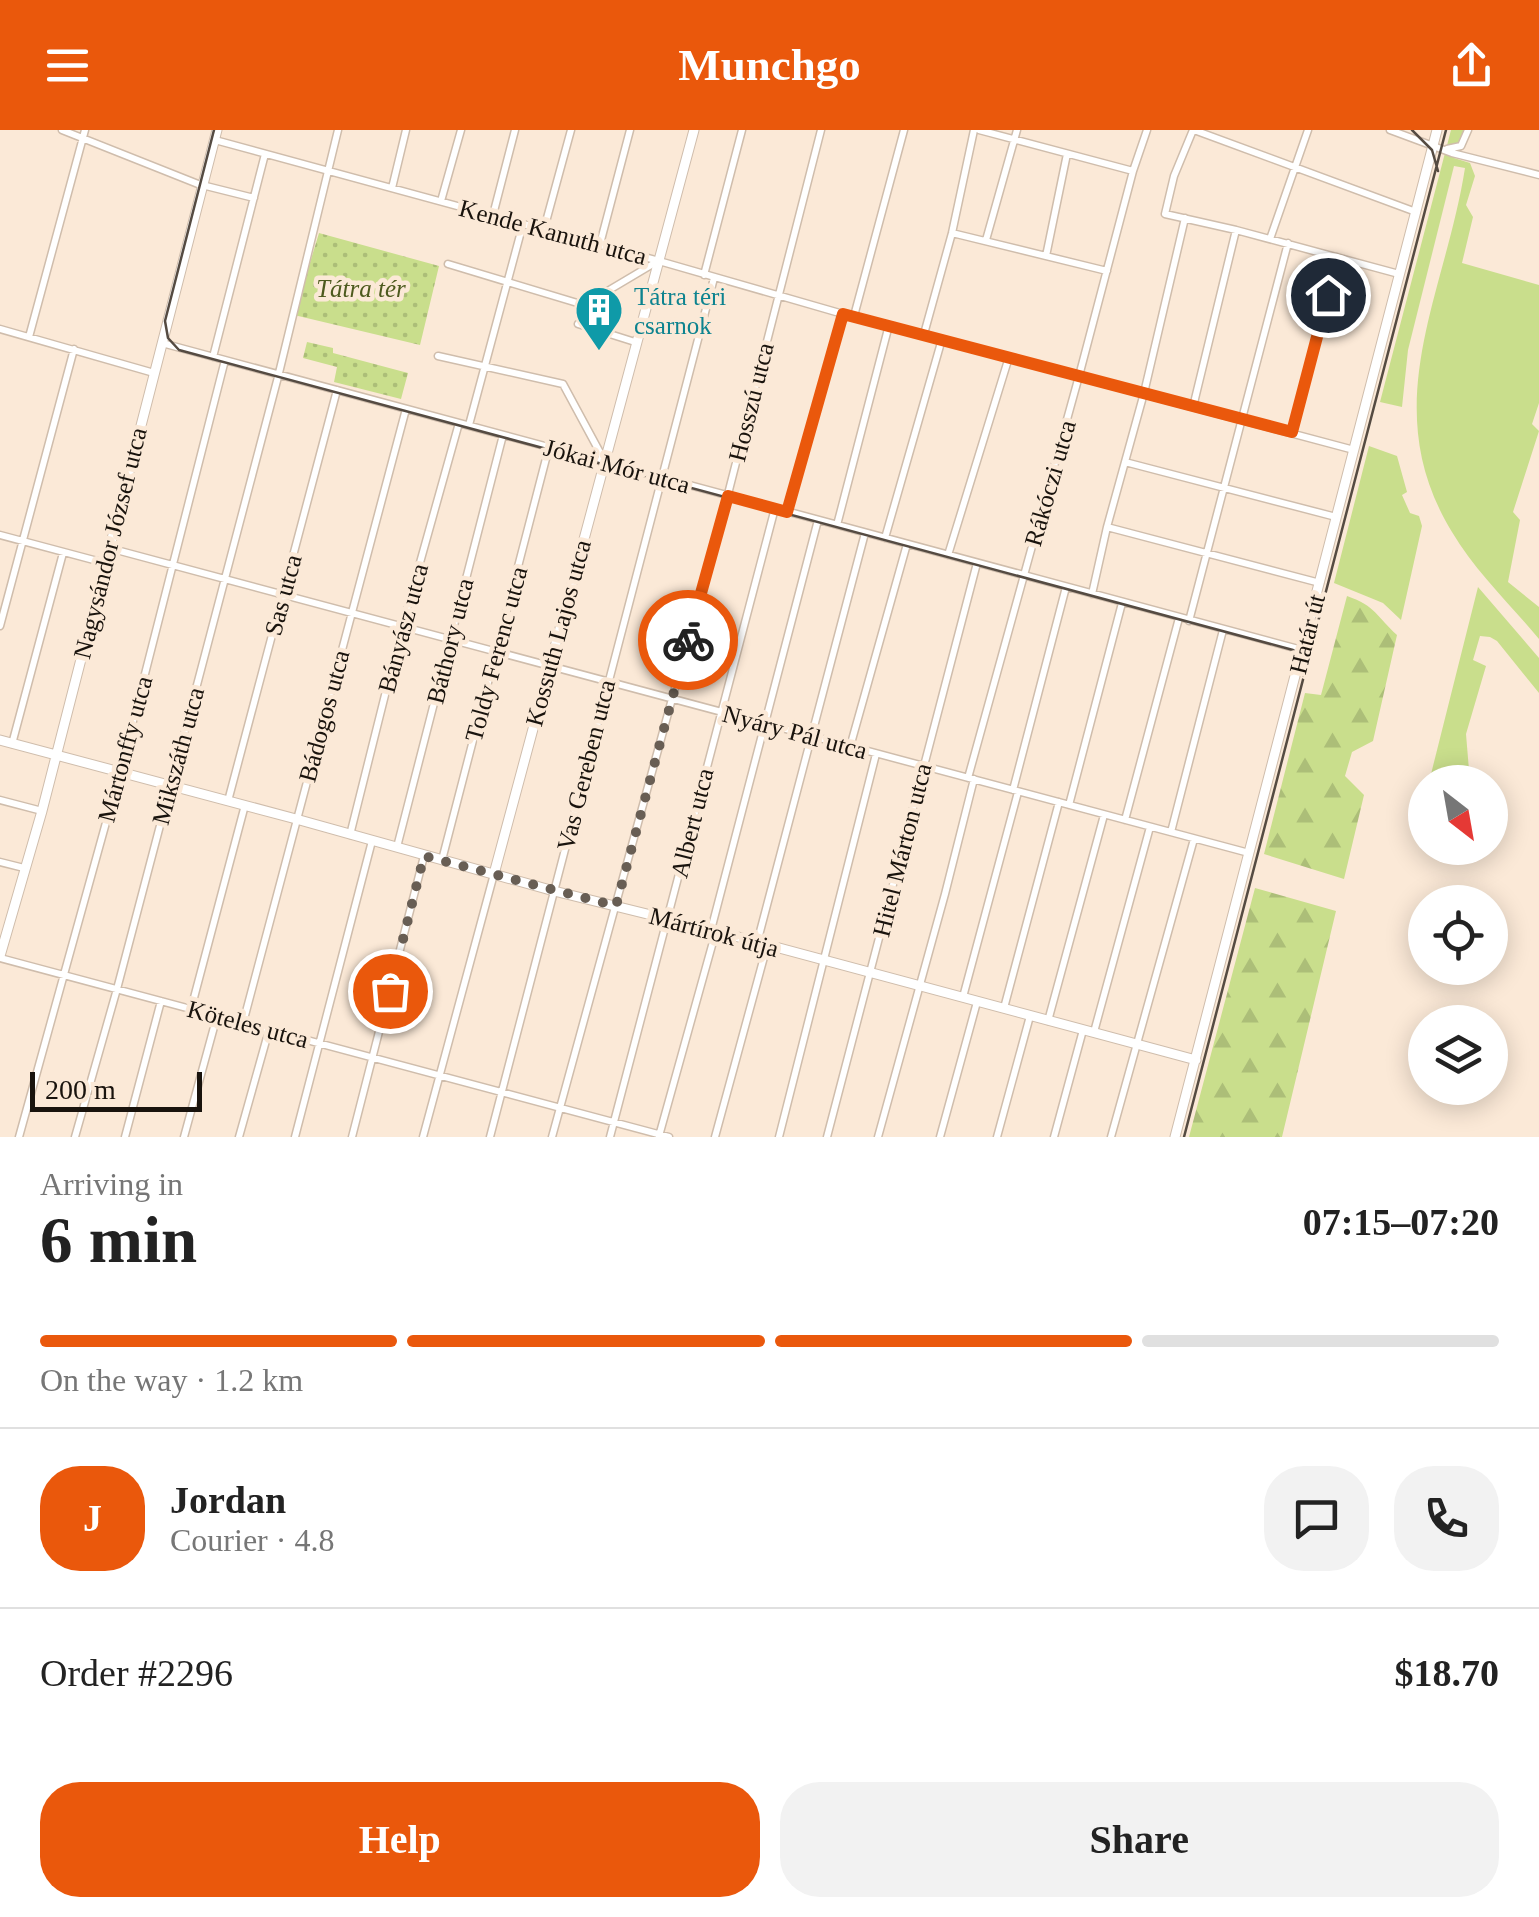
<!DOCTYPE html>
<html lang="en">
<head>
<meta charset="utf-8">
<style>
  :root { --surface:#fff; --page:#f2f2f2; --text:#222; --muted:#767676; --line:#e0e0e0; --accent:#ea580c }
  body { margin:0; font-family:Georgia,serif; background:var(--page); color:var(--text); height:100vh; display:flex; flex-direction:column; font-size:38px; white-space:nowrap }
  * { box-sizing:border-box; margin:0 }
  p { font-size:32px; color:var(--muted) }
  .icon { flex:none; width:55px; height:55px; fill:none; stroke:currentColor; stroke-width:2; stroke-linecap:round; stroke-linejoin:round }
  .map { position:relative; height:1007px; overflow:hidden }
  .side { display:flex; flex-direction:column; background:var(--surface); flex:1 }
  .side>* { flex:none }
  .needle { width:65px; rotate:149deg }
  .controls { position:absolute; left:1408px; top:635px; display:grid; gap:20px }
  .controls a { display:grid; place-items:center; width:100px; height:100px; border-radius:50%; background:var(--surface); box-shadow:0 5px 25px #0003; font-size:50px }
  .scale { position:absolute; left:30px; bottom:25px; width:172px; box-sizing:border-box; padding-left:10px; border:5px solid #19130d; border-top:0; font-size:28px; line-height:35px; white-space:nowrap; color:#19130d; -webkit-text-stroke:8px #fbe9d7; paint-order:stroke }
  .pin { position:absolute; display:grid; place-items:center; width:85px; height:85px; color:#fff; margin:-42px; border:5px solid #fff; border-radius:50%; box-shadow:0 2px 10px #0007 }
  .courier { position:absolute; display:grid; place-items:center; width:100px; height:100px; margin:-50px; border:8px solid #ea580c; border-radius:50%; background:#fff; color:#222; box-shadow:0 2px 12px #0007 }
  .overview em { font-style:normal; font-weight:800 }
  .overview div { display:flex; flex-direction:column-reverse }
  .overview { display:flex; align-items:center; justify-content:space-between; height:170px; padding:0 40px }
  h1 { font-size:65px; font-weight:800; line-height:75px }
  .bar { display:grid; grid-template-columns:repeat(4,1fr); gap:15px 10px; align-content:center; height:120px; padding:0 40px }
  .bar i { height:12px; border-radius:8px; background:var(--line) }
  .bar .current { background:var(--accent) }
  .bar p { grid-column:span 4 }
  .line { display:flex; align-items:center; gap:25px; padding:0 40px; border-top:2px solid var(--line) }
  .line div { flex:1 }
  .round { display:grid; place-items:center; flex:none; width:105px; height:105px; border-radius:40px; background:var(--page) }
  .primary-button { display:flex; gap:20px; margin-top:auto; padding:20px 40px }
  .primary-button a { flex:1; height:115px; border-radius:40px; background:var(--accent); color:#fff; font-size:40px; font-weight:800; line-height:115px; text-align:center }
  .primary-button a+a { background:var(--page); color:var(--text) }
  header { display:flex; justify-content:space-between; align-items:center; height:130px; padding:0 40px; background:var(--accent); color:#fff; font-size:45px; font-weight:800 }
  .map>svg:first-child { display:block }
</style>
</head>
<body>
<header><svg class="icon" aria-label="menu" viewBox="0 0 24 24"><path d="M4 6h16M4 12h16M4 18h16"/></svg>Munchgo<svg class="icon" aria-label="share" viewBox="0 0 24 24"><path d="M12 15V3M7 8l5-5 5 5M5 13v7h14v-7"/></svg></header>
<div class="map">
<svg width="1539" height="1007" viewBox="0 0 1539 1007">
  <defs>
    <pattern id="forest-firs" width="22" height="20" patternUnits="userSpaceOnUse" patternTransform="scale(2.5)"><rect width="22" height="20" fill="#c9de8c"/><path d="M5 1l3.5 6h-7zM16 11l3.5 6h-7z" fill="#acbe78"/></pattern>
    <pattern id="park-dots" width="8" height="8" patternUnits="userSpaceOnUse" patternTransform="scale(2.5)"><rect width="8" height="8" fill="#c9de8c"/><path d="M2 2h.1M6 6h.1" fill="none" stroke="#acbe78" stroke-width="1.8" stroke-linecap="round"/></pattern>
  </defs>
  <rect width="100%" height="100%" fill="#fbe9d7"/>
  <!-- grass -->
  <path fill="#c9de8c" d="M1451,0H1465L1454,28L1470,33L1475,46L1466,75L1473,87L1462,133L1539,155V273L1532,294L1539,301L1513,382L1520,390L1508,452L1539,477V509C1510,474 1475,441 1452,402C1375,276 1445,166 1465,38L1454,36L1408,220L1402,277L1380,272Z
    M1369,316L1397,326L1407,362L1402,365L1410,383L1419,386L1422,396L1401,490L1383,473L1334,453Z
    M1478,457L1539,528V563L1497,511L1490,507L1480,506L1473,530L1486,536L1466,604L1470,652H1429Z"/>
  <!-- forest -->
  <path fill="url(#forest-firs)" d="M1347,466C1376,476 1377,487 1397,505L1373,611L1352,622L1345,646L1364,665L1344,749L1264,724L1305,563L1321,565Z
    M1255,758L1336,781L1282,1007H1189Z"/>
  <!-- park -->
  <path fill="url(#park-dots)" d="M319,103L439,136L420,215L294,185Z
    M307,212L333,218V223L408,243L401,269L334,252L337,237L303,228Z"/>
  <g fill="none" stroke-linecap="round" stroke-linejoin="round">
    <!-- street casing -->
    <g stroke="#cfbdac" stroke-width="9">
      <path id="street" d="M62,0L198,54L254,68
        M979,0L1133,41
        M1193,0L1174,46L1165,84L1236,100L1399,144
        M1194,0L1416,82
        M1390,0L1452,23L1539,45
        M215,10L659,131L843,184L1354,320
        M1447,19L1461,16L1468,0
        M392,58L406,0
        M441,71L461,0
        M493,85L515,0
        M544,99L571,0
        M952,103L1107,141
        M1270,109L1308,0
        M986,110L1017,0
        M600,114L630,0
        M1046,126L1067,24
        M448,134L584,175L658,131
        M704,145L742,0
        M854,186L904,0
        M578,194L635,212
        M0,199L154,243
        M924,204L952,103L974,0
        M29,207L85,0
        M162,213L1302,520
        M438,226L563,254L604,330
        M213,227L265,24
        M1193,277L1236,100
        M469,295L523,94
        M1292,302L1337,127
        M1125,332L1336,387
        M787,382L843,184
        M837,395L889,195
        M1107,397L1320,453
        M0,405L105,433
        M885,408L942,209
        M109,418L1249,723
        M948,425L1009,227
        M1092,464L1107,397L1144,263L1185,88
        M1189,491L1288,113
        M0,496L74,219
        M12,614L63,423
        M850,617L907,414
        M968,648L1079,246L1133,41L1147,0
        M1013,660L1066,457
        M0,670L42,681
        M228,671L337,260
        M1069,675L1122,473
        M1125,690L1179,488
        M1171,702L1223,500
        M350,705L402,497L459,293
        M397,717L503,305
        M442,730L549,317
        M0,732L24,738
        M711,800L818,390
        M757,813L865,403
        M0,828L669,1007
        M963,867L1018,662
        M1004,878L1059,672
        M191,879L245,675
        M1048,891L1104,685
        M243,893L406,279
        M1094,902L1150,697
        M659,1006L716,801
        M19,1007L120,642L225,230
        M75,1007L117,859L278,247L338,0
        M125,1007L161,871
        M184,1007L217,886
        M239,1007L269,900
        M295,1007L372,711
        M352,1007L424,726
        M423,1007L494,744
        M490,1007L714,148
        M552,1007L727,368L821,0
        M610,1007L775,378
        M715,1007L767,816
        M779,1007L876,624
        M827,1007L977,433
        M878,1007L945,764L974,649
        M940,1007L977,872
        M997,1007L1030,886
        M1054,1007L1083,900
        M1111,1007L1194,709"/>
    </g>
    <!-- secondary casing -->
    <g stroke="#cfbdac" stroke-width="11">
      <path id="secondary" d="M0,610L296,689L554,761L716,801L1196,930
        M494,744L694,0
        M0,826L42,681L217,0
        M1175,1007L1437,0"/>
    </g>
    <!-- street -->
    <use href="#street" stroke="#fff" stroke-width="6"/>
    <!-- secondary -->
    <use href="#secondary" stroke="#fff" stroke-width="9"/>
    <!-- tram -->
    <path stroke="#554b42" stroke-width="2.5" d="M214,0L165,191L168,208L179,220L1293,520L1302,526L1306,539
      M1412,0L1432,20L1438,41
      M1184,1007L1446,0"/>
  </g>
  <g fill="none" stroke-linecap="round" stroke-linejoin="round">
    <!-- done -->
    <path stroke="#685e54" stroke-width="10" stroke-dasharray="0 18" d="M390,861L424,726L616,776L688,510"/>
    <!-- route -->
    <path stroke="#ea580c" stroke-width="12" d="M688,510L728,366L787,382L843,184L1292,302L1328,165"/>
  </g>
  <!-- icons -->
  <defs>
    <g id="building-pin" transform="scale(2.5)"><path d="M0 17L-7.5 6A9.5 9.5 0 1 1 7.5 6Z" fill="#0f9aa8" stroke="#fbe9d7"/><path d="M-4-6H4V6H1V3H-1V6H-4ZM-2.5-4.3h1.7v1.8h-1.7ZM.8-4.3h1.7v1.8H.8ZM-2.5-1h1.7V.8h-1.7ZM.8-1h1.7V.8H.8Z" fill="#fff"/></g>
  </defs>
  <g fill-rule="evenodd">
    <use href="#building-pin" x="599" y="180"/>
  </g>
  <g text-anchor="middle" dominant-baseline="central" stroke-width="9" stroke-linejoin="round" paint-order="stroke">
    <!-- street labels -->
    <g font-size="25" fill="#19130d" stroke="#fbe9d7">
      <text transform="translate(553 102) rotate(15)">Kende Kanuth utca</text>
      <text transform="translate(751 272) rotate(-76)">Hosszú utca</text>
      <text transform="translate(617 336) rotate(15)">Jókai Mór utca</text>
      <text transform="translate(1050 353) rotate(-74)">Rákóczi utca</text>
      <text transform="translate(110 413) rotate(-76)">Nagysándor József utca</text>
      <text transform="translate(283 465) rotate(-75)">Sas utca</text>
      <text transform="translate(403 498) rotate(-75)">Bányász utca</text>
      <text transform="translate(558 503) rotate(-75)">Kossuth Lajos utca</text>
      <text transform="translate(1307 504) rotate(-76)">Határ út</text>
      <text transform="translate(450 511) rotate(-76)">Báthory utca</text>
      <text transform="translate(496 524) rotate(-75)">Toldy Ferenc utca</text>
      <text transform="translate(324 586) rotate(-75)">Bádogos utca</text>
      <text transform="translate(795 602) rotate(15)">Nyáry Pál utca</text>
      <text transform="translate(125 619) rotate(-75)">Mártonffy utca</text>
      <text transform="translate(178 626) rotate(-75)">Mikszáth utca</text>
      <text transform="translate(586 635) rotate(-76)">Vas Gereben utca</text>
      <text transform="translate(692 693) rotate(-76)">Albert utca</text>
      <text transform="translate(902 720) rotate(-76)">Hitel Márton utca</text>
      <text transform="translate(714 802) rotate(15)">Mártírok útja</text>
      <text transform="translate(248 894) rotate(15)">Köteles utca</text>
    </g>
    <!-- park labels -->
    <g font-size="25" font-style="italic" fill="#4d5a1e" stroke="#fbe9d7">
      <text x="361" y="158">Tátra tér</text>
    </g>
    <!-- culture labels -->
    <g font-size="25" fill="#0d838f" stroke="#fbe9d7" text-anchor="start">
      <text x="634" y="166">Tátra téri<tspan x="634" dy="29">csarnok</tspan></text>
    </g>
  </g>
</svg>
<div class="controls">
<a><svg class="needle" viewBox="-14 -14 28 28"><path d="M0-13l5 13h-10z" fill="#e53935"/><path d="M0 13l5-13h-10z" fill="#767676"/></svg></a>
<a><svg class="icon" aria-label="locate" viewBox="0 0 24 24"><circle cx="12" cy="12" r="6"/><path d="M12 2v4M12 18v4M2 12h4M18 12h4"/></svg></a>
<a><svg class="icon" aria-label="layers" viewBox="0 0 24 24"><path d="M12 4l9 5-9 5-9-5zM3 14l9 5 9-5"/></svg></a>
</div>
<div class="scale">200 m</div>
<div class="pin" style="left:390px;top:861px;background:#ea580c"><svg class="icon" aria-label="bag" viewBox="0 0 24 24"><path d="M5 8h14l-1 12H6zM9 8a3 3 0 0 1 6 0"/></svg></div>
<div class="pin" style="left:1328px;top:165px;background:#1f2937"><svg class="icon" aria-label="home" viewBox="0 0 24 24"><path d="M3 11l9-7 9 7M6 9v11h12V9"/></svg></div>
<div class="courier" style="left:688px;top:510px"><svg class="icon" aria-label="bike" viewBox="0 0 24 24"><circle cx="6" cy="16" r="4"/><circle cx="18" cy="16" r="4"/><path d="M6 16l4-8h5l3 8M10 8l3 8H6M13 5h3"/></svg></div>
</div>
<section class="side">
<div class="overview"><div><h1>6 min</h1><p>Arriving in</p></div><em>07:15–07:20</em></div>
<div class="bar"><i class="current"></i><i class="current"></i><i class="current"></i><i></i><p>On the way · 1.2 km</p></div>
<div class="line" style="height:180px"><b class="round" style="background:var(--accent);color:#fff">J</b><div><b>Jordan</b><p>Courier · 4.8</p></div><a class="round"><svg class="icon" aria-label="chat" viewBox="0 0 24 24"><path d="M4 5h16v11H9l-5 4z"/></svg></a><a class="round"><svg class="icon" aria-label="phone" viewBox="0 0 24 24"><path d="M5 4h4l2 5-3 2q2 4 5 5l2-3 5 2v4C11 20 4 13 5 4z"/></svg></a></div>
<div class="line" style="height:130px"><div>Order #2296</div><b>$18.70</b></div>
<div class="primary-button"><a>Help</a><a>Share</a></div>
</section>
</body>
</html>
